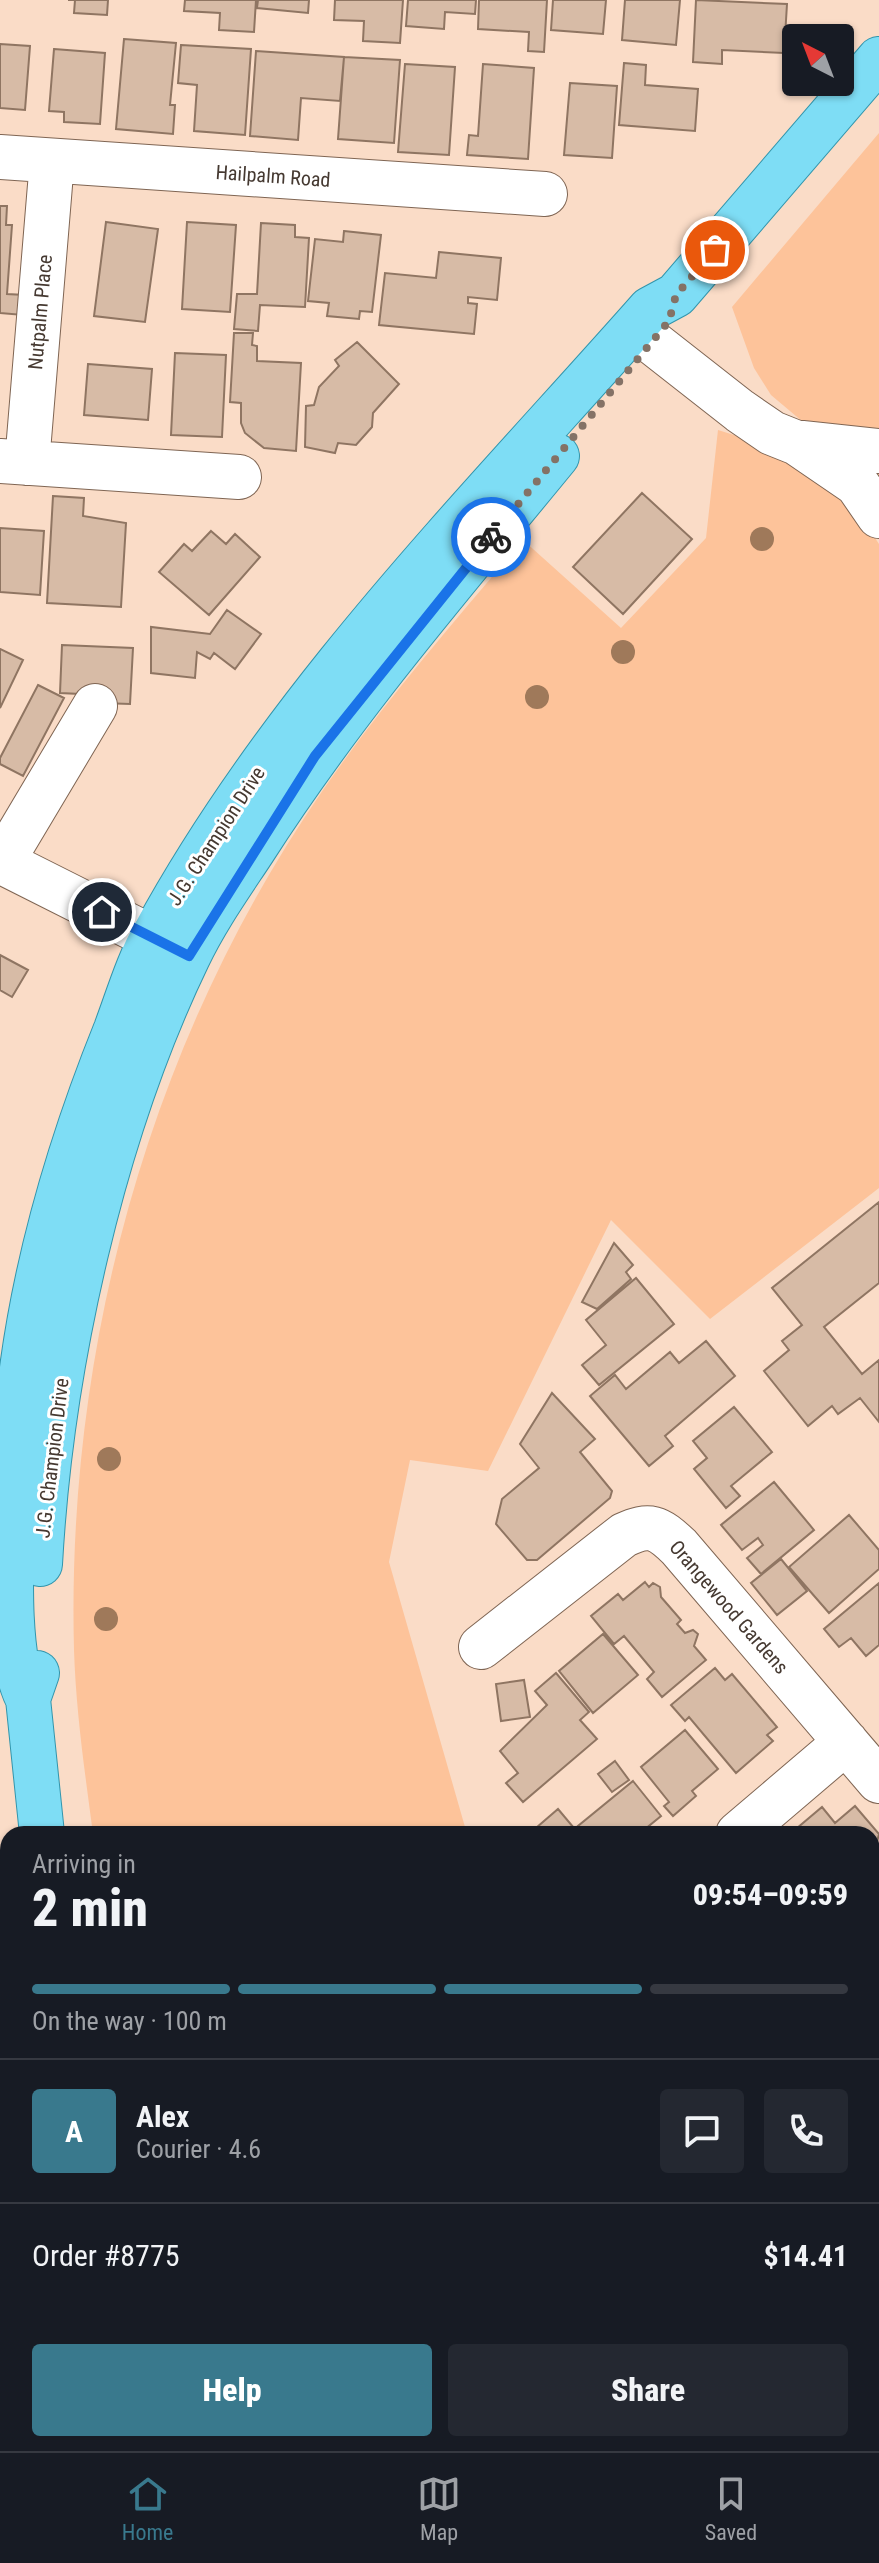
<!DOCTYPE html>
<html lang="en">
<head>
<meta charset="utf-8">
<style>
  :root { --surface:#171b24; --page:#242831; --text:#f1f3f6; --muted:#9ea1a6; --line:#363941; --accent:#39798d }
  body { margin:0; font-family:"Roboto Condensed",sans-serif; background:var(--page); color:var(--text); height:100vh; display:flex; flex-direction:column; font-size:30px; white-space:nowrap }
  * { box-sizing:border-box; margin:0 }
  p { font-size:26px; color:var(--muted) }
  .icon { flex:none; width:44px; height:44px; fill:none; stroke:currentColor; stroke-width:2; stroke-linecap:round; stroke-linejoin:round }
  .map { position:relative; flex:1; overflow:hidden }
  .sheet { position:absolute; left:0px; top:1826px; width:880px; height:626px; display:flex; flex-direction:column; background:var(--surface); border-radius:24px 24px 0 0; box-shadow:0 2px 6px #0004 }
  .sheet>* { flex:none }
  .needle { width:52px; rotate:318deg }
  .fabs { position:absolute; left:782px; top:24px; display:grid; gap:16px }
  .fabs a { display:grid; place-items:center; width:72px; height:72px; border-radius:8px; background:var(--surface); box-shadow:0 2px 6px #0004; font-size:40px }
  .pin { position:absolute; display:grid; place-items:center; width:68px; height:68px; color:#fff; margin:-34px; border:4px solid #fff; border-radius:50%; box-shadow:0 2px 8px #0007 }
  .courier { position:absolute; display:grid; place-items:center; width:80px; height:80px; margin:-40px; border:6px solid #1a73e8; border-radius:50%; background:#fff; color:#222; box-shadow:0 2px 10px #0007 }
  .overview em { font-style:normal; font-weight:800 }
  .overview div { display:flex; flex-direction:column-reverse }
  .overview { display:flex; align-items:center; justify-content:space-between; height:136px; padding:0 32px }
  h1 { font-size:52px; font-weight:800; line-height:60px }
  .bar { display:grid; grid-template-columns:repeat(4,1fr); gap:12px 8px; align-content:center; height:96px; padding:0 32px }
  .bar i { height:10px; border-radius:6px; background:var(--line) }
  .bar .selected { background:var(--accent) }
  .bar p { grid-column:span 4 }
  .line { display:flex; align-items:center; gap:20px; padding:0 32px; border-top:2px solid var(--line) }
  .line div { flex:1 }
  .round { display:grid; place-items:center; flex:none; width:84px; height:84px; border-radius:8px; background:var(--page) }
  .action { display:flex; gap:16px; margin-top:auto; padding:16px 32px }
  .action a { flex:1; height:92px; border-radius:8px; background:var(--accent); color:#fff; font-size:32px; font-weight:800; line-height:92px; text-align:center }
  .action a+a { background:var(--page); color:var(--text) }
  .tabs { display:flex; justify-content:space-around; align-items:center; height:112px; border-top:2px solid var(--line); background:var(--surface); font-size:22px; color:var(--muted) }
  .tabs a { display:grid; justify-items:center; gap:4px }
  .tabs .selected { color:var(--accent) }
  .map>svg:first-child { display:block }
</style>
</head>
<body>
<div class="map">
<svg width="879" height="2451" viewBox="0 0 879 2451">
  <rect width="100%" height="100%" fill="#fadcc7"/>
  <!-- green -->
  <path fill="#fdc39a" d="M879,133V486L771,395L754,368L732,307Z
    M718,430L788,452L856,509L879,544V1188L710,1319L611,1220L488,1471L410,1460L389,1562L467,1834H93C85,1773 76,1712 74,1650C66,1347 150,1040 323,790C384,702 454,622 523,540L621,628L706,538Z
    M459,2444H793L800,2451H442Z"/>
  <!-- building -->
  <path fill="#d7bba6" stroke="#8f7562" stroke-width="2" d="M68,0H108L107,15L74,13L75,0Z
    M185,0H256L254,32L219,30L220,13L184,11Z
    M258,0H309L308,13L257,8Z
    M335,0H403L400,43L363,41L364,21L334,20Z
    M408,0H476L475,14L445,12L444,29L406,26Z
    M479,0H547L544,52L528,51L529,32L478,29Z
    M553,0H606L603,34L551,30Z
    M625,0H680L676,45L622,40Z
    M696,0L787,4L784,53L722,50V64L693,62Z
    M124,39L176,43L170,105H175L173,134L116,129Z
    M0,44L30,46L25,110L0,108Z
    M181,45L251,49L245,135L194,131L197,85L178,83Z
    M54,49L105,53L100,124L64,122V112L49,111Z
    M256,51L344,57L340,101L301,98L298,140L250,136Z
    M344,57L400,60L394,143L338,139Z
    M624,63L646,65L645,85L698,89L695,131L619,125Z
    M405,64L455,67L449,155L398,152Z
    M483,64L534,68L528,159L467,155L469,135L478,136Z
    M570,83L617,86L612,158L564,155Z
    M0,206H7L6,225H12L7,294L25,295L23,315L0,313Z
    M106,222L158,229L145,322L94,316Z
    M187,222L236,225L230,312L182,309Z
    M261,223L295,225V237L309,238L305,307L260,305L258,331L234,329L237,294H257Z
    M344,231L381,235L372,312L360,311L359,319L327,316L329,303L308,301L315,239L343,242Z
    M439,252L501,258L497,300L468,297V303L477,304L474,334L379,325L385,273L436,278Z
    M234,333H253L252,345L257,346V361L301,363L296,451L264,448L245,433L241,423V403L230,402Z
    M357,342L399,384L373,413L372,427L356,445L338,443L335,453L305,447L306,406L314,405L319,387L339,366L335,360Z
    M175,353L226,355L222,437L171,435Z
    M88,364L152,369L148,420L84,415Z
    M642,493L692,539L623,614L573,567Z
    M53,496L84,498L83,516L126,523L121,607L47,603Z
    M0,528L44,531L40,595L0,592Z
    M211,531L226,544L235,534L260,557L209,615L159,572L184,544L192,551Z
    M227,610L261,634L235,669L214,653L210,659L197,652L195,678L151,673V627L210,634Z
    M62,645L133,648L130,704L101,703V695L60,693Z
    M0,649L23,660L0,708Z
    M38,685L64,698L23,776L0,764V758Z
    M0,955L28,970L12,997L0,990Z
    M879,1202V1283L824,1327L862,1374L879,1360V1422L860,1398L838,1414L832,1406L808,1426L764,1371L789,1350L782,1341L802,1325L772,1288Z
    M614,1243L633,1265L626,1272L631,1279L597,1309L582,1302Z
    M636,1278L674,1324L599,1385L582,1365L606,1345L586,1320Z
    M706,1341L735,1376L665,1436L673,1446L649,1466L590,1396L615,1375L626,1389L670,1352L679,1363Z
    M552,1393L595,1439L580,1452L612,1491L610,1498L537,1560H527L496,1524L502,1499L539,1468L520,1444Z
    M734,1407L772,1452L731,1486L740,1496L726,1508L694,1469L707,1458L693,1441Z
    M774,1482L814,1530L761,1574L747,1558L763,1545L758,1538L742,1550L721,1525Z
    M849,1515L879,1550V1569L829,1613L789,1567Z
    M781,1559L807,1591L777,1615L751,1583Z
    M645,1582L649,1587L653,1583L660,1587L661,1597L681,1620L677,1624L685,1633L693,1630L698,1634L694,1646L706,1660L662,1697L647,1679L654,1672L624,1636L614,1644L591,1616L618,1594L623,1600Z
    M879,1583V1645L866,1656L851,1638L839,1647L824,1629Z
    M603,1634L638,1675L593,1713L559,1671Z
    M715,1668L725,1680L732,1674L777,1727L767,1735L773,1741L736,1773L689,1717L685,1721L671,1705Z
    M556,1673L589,1712L580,1720L597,1739L523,1802L506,1783L518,1773L500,1751L547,1705L535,1691Z
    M524,1680L530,1717L501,1721L496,1684Z
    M685,1730L718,1769L692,1791L696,1796L673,1816L664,1806L669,1802L641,1767Z
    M615,1761L629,1780L612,1792L598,1774Z
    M633,1781L661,1816L639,1834H584L578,1826Z
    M855,1806L879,1834L876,1846L879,1866L873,1872L879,1878V1904L872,1910V1834H790L822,1807L835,1823Z
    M558,1809L579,1834H529Z
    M876,1958L879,2053L875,2056L872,2052V1962Z
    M879,2250V2325L872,2319V2258Z
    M879,2420V2451H861L855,2445L872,2444V2428Z
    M839,2444H850L854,2450L835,2451Z"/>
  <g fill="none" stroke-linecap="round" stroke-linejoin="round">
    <!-- minor casing -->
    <g stroke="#7f6553" stroke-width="46">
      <path id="minor" d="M0,157L545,194
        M652,342L740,411L772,433L797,443L857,484L879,516
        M802,443L879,451
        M0,461L239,477
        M27,463L52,161
        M0,861L187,955
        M2,862L95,706
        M481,1647L624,1535C650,1523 658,1527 679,1547L879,1781
        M738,1834L846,1742
        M872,2138L879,2133
        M0,2380L8,2405
        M21,2444L23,2451
        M246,2451L266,2444"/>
    </g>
    <!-- major casing -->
    <g stroke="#3295ac" stroke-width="46">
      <path id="major" d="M40,1564C51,1367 102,1135 188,957C206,919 231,884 254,849C343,710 452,584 557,456
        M37,1673L28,1699L42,1834
        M28,1699C4,1656 12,1546 13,1494C14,1336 57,1175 116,1029C128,997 138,962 155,933C283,698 475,507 650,309L676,295L879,59
        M202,2444L204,2451"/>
    </g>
    <!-- minor -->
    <use href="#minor" stroke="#fff" stroke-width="44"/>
    <!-- major -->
    <use href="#major" stroke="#7eddf5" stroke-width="44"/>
  </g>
  <!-- trees -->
  <g fill="#9f795a">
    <circle cx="762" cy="539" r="12"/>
    <circle cx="623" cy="652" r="12"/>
    <circle cx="537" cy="697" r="12"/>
    <circle cx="109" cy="1459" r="12"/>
    <circle cx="106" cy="1619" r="12"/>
  </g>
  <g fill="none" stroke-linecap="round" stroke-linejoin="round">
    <!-- done -->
    <path stroke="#847266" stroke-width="8" stroke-dasharray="0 14.4" d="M491,537L669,321L676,295L715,250"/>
    <!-- route -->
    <path stroke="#1a73e8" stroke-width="10" d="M102,912L189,956L315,756L491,537"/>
  </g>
  <g text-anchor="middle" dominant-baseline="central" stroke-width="6" stroke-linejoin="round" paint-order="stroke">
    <!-- street labels -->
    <g font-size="20" fill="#453931" stroke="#fff">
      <text transform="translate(273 176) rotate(4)">Hailpalm Road</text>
      <text transform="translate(40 312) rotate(-85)">Nutpalm Place</text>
      <text transform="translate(216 836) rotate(-57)">J.G. Champion Drive</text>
      <text transform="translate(52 1458) rotate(-83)">J.G. Champion Drive</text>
      <text transform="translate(729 1607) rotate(49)">Orangewood Gardens</text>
    </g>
  </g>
</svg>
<div class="fabs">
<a><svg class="needle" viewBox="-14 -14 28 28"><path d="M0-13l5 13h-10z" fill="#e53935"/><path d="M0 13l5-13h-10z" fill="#9ea1a6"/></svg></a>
</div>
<div class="pin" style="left:715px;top:250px;background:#ea580c"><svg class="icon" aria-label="bag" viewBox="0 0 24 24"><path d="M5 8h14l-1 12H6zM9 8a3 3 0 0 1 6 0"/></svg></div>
<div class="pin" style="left:102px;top:912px;background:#1f2937"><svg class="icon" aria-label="home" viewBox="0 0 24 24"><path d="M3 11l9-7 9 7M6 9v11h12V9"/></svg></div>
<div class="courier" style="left:491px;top:537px"><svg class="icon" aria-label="bike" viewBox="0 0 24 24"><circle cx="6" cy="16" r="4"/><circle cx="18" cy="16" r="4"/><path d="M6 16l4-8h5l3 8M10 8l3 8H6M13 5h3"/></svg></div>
<section class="sheet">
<div class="overview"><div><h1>2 min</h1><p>Arriving in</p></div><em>09:54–09:59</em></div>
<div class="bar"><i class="selected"></i><i class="selected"></i><i class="selected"></i><i></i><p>On the way · 100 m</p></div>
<div class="line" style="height:144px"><b class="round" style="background:var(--accent);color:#fff">A</b><div><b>Alex</b><p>Courier · 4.6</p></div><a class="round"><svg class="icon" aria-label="chat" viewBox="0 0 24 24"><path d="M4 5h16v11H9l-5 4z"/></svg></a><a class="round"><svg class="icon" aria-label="phone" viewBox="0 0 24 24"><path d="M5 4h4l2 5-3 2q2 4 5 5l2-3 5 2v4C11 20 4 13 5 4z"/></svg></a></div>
<div class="line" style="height:104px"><div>Order #8775</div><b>$14.41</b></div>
<div class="action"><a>Help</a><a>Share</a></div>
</section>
</div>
<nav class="tabs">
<a class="selected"><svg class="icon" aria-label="home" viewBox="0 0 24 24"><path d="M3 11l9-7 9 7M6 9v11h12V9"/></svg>Home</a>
<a><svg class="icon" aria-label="map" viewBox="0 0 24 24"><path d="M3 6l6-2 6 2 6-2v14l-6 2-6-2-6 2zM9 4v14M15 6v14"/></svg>Map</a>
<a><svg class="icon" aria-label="saved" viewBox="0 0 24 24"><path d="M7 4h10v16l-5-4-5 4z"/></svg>Saved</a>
</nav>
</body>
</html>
